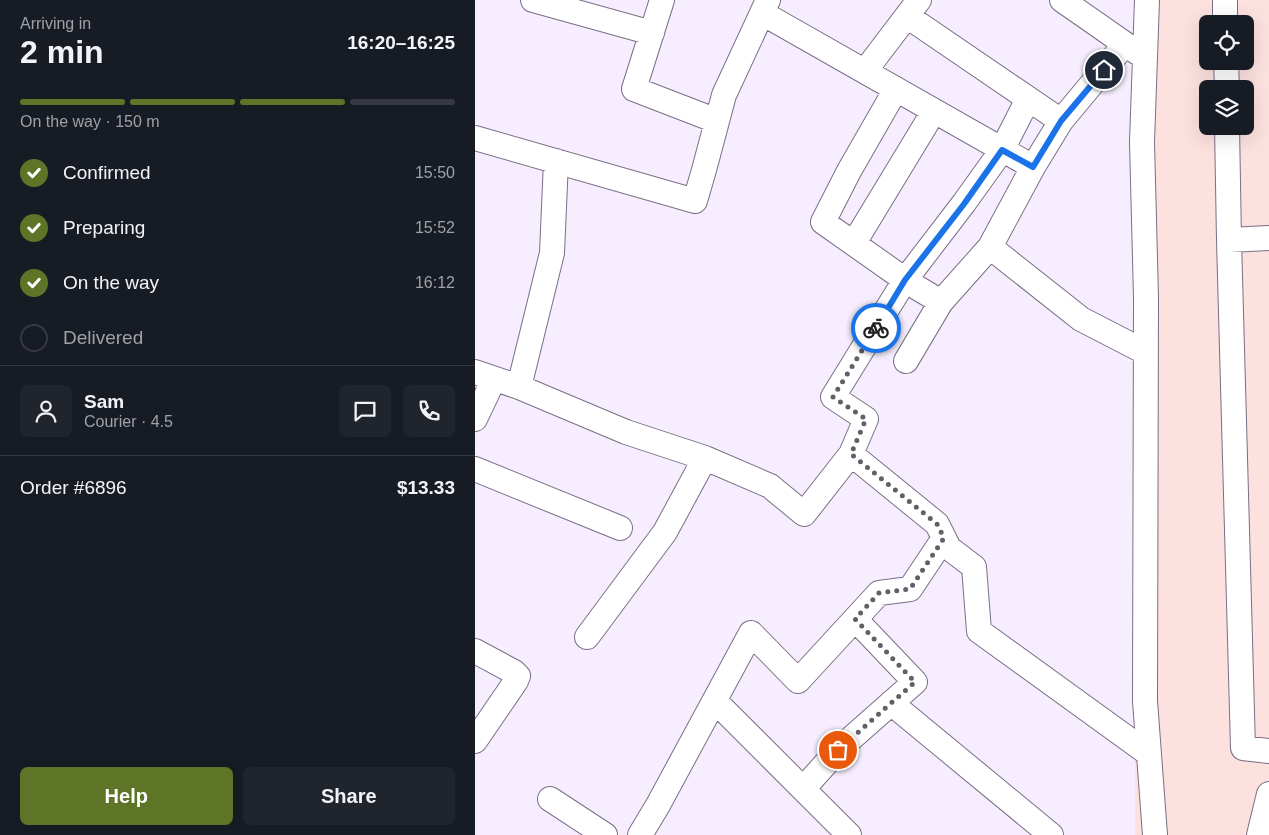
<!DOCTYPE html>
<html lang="en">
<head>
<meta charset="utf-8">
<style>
  :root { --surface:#171b24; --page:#20242c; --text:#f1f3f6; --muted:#9ea1a6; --line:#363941; --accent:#5e7527 }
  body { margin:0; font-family:Helvetica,sans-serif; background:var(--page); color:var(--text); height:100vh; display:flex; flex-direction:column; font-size:19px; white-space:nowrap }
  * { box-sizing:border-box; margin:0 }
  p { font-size:16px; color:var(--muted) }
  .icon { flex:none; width:28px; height:28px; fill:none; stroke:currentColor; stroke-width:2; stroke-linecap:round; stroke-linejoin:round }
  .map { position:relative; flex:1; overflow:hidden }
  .sheet { display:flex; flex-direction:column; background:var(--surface); width:475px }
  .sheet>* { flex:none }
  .buttons { position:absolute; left:724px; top:15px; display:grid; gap:10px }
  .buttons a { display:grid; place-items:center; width:55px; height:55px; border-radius:8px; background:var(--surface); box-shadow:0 5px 20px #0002; font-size:25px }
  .pin { position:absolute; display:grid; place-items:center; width:42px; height:42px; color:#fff; margin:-21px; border:2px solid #fff; border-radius:50%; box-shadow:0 1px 5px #0007 }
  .courier { position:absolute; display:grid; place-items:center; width:50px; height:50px; margin:-25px; border:4px solid #1a73e8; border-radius:50%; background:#fff; color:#222; box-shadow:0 1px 6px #0007 }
  .summary em { font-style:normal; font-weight:700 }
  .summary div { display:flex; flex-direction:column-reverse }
  .summary { display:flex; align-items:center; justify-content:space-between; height:85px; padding:0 20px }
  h1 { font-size:32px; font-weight:700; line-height:38px }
  .bar { display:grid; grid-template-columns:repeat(4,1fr); gap:8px 5px; align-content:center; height:60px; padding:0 20px }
  .bar i { height:6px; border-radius:4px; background:var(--line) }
  .bar .on { background:var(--accent) }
  .bar p { grid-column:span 4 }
  .line { display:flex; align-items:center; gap:12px; padding:0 20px; border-top:1px solid var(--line) }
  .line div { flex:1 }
  .round { display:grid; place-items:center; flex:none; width:52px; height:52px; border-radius:8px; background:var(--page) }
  ol { padding:0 20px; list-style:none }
  li { display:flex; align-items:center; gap:15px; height:55px }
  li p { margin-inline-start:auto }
  li .icon { padding:5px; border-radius:50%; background:var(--accent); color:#fff; stroke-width:4 }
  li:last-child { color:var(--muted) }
  li i { width:28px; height:28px; border:2px solid var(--line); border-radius:50% }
  .action { display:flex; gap:10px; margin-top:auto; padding:10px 20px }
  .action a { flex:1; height:58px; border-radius:8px; background:var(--accent); color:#fff; font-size:20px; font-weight:700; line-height:58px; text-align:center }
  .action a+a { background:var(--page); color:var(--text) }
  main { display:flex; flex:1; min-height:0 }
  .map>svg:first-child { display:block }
</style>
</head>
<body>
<main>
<section class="sheet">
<div class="summary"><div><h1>2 min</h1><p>Arriving in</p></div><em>16:20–16:25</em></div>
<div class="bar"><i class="on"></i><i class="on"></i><i class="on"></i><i></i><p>On the way · 150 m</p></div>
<ol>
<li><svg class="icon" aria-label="check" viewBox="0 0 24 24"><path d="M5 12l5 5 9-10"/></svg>Confirmed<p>15:50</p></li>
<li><svg class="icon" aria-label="check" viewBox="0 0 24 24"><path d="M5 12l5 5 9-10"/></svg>Preparing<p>15:52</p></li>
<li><svg class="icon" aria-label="check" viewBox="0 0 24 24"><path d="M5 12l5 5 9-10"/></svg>On the way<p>16:12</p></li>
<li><i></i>Delivered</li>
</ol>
<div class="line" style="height:90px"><a class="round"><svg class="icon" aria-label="person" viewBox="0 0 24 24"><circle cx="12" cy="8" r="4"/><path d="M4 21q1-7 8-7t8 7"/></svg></a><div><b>Sam</b><p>Courier · 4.5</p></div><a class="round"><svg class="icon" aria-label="chat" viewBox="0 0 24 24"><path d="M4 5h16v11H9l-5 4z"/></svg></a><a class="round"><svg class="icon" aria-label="phone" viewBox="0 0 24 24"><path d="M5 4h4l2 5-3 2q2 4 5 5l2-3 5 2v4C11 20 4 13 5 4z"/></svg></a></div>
<div class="line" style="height:65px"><div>Order #6896</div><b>$13.33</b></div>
<div class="action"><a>Help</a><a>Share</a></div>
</section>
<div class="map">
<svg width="794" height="835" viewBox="0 0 794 835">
  <rect width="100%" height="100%" fill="#f6eefe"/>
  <!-- industrial -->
  <path fill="#fce1df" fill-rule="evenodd" d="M663,0H794V835H660ZM732,24H770V61H732ZM732,89H770V126H732Z"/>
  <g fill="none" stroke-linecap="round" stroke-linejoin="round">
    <!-- minor casing -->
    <g stroke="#7a6e85" stroke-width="26">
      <path id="minor" d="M58,0L177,33
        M187,0L159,89L242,121
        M587,0L663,53
        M672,0L667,142L671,298L670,701L680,835
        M750,0V24
        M287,13L558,167
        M432,16L586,121
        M751,61L752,89
        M390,71L444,0
        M421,89L374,171L348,222L436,284L466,302
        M752,126L754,240L768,748L794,751
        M0,138L220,201L229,170L249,95L293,0
        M754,240L794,238
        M379,243L459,111
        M515,247L558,167L586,121L650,44
        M431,361L466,302L515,247L606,319L670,352
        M0,372L44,387L151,432L230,458L295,486L329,514L376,454L462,524L474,548L499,567L504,631L674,754
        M44,387L77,253L81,161
        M0,419L19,379
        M376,454L391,419L358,397L430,280L489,203L527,150L553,99
        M0,469L145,528
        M112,637L190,532L230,458
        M0,651L39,672L43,676L41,681L0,741
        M240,701L374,835
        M416,703L576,835
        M328,789L363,750L440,682L380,619
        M75,799L130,835
        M165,835L183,805L276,633L323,681L404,593L435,589L469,538
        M784,835L794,794"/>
    </g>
    <!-- minor -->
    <use href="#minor" stroke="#fff" stroke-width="24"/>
  </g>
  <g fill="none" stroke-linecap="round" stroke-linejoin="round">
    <!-- done -->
    <path stroke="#645e69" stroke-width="5" stroke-dasharray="0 9" d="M363,750L440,682L380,619L404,593L435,589L469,538L462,524L376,454L391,419L358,397L401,328"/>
    <!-- route -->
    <path stroke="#1a73e8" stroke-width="6" d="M401,328L430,280L489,204L527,150L558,167L586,121L629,70"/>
  </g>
</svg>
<div class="buttons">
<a><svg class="icon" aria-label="locate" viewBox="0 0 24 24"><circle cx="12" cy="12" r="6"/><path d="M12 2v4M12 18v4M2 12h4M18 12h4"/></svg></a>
<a><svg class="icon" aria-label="layers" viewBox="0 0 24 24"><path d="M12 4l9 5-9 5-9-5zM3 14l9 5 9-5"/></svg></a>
</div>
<div class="pin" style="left:363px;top:750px;background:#ea580c"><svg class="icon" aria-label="bag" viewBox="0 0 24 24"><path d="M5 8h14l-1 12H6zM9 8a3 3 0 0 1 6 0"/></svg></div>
<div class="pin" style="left:629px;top:70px;background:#1f2937"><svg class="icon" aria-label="home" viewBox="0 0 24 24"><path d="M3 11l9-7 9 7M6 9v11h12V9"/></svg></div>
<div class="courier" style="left:401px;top:328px"><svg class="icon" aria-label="bike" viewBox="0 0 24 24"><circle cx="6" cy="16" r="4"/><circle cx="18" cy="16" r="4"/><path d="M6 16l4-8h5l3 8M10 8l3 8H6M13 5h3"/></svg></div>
</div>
</main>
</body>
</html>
